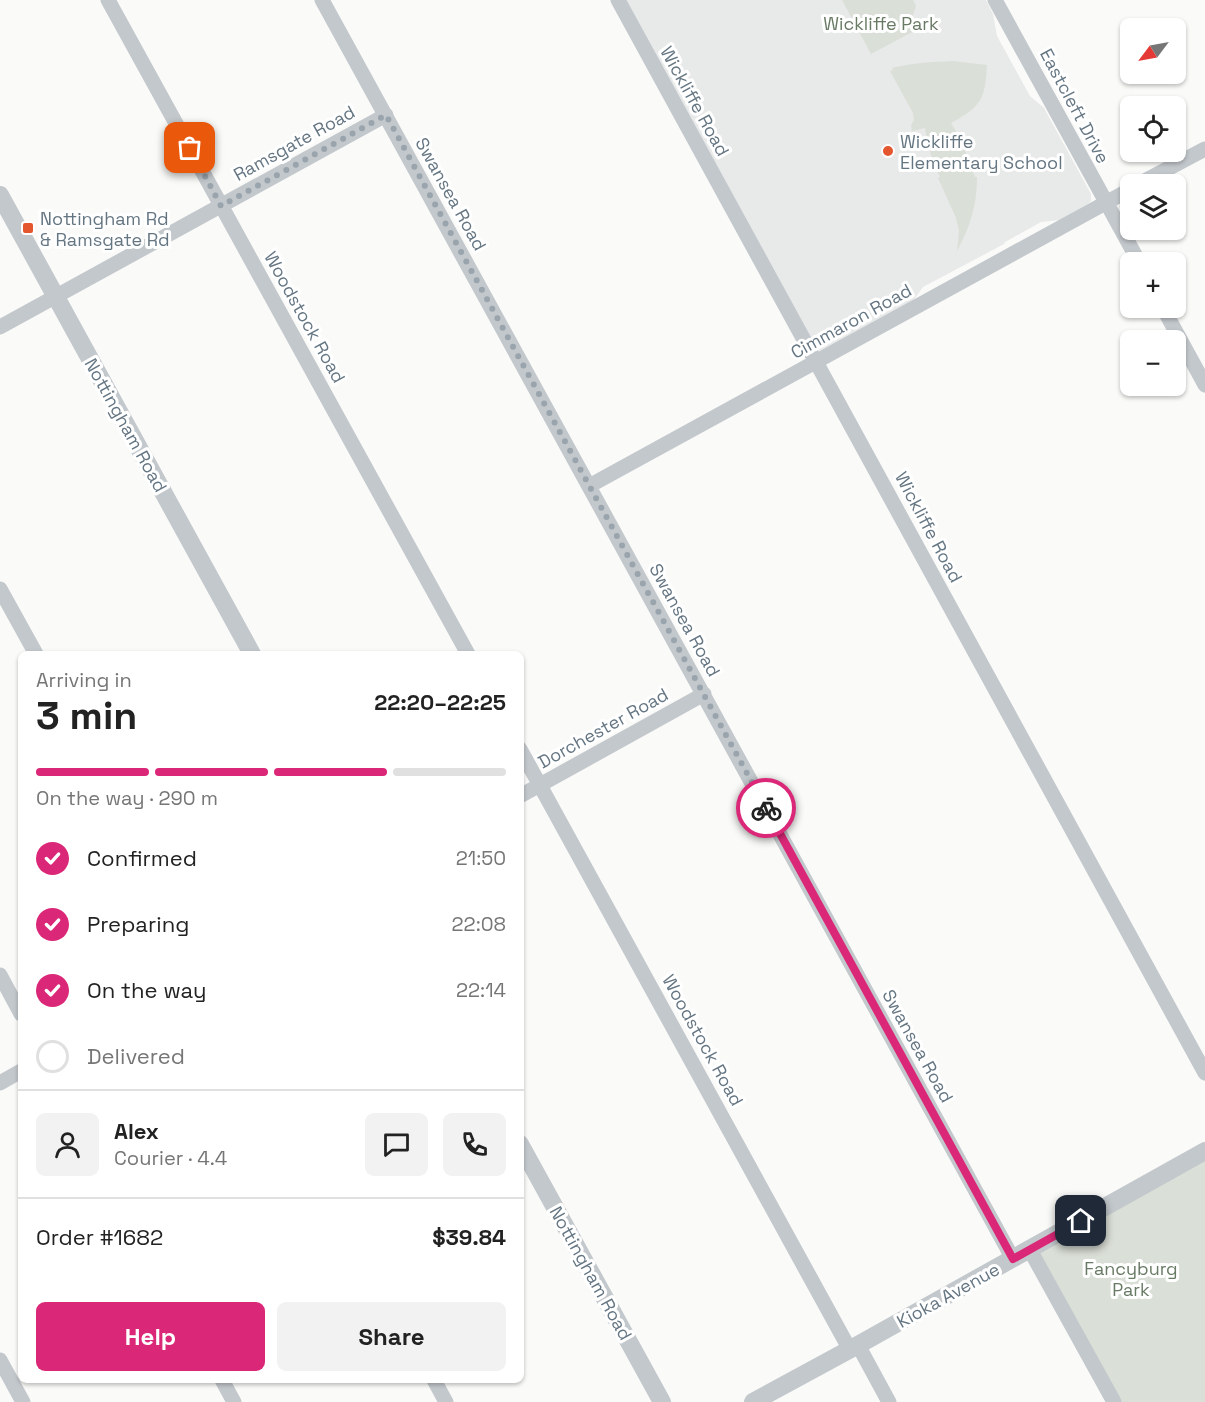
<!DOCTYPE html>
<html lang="en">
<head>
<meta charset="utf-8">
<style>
  :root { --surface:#fff; --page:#f2f2f2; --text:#222; --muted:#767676; --line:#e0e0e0; --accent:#db2777 }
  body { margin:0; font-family:"Space Grotesk",sans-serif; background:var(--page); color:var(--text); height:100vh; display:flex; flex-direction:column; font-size:22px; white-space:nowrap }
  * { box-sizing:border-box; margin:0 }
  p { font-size:20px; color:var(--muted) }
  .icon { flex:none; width:33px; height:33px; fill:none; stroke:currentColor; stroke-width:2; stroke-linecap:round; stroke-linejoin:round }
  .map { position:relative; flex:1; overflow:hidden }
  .sheet { position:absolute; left:18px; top:651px; width:506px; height:732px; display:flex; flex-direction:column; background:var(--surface); border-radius:9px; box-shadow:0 2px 4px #0004 }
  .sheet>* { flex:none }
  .needle { width:39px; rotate:238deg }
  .tools { position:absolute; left:1120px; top:18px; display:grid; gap:12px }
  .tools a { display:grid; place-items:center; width:66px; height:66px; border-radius:9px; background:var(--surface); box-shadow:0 2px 4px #0004; font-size:30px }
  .pin { position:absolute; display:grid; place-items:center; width:51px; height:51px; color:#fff; margin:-26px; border-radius:12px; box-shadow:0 3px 9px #0006 }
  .courier { position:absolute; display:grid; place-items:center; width:60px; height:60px; margin:-30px; border:4px solid #db2777; border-radius:50%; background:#fff; color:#222; box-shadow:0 2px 8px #0007 }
  .headline em { font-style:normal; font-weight:700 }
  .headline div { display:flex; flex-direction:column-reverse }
  .headline { display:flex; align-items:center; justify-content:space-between; height:102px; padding:0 18px }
  h1 { font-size:39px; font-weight:700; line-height:45px }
  .bar { display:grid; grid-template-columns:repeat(4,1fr); gap:9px 6px; align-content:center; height:72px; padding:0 18px }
  .bar i { height:8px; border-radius:4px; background:var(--line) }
  .bar .selected { background:var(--accent) }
  .bar p { grid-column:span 4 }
  .line { display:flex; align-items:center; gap:15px; padding:0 18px; border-top:2px solid var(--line) }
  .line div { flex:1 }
  .round { display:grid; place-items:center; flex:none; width:63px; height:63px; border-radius:9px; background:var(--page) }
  ol { padding:0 18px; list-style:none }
  li { display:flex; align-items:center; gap:18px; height:66px }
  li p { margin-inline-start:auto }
  li .icon { padding:6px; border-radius:50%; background:var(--accent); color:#fff; stroke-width:4 }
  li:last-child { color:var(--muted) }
  li i { width:33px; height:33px; border:3px solid var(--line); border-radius:50% }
  .button { display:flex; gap:12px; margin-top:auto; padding:12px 18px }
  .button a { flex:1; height:69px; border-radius:9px; background:var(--accent); color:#fff; font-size:24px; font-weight:700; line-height:69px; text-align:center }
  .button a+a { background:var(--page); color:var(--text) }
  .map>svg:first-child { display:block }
</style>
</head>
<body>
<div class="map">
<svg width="1205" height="1402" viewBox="0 0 1205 1402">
  <rect width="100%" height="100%" fill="#fafaf8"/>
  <!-- built -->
  <path fill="#e8e9e9" d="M626,0H986L993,14L997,36L1030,96L1044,108L1091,194V201L1088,204L1060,220L1041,222L1005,242L1004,244L923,287L913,301L822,351L818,350L816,348Z"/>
  <!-- green -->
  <path fill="#dadfd7" d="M842,0H913L916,6L910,24L914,31L871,54Z
    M953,61L987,65C985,99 982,106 951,123L960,138L975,177H977C977,205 970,227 957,251L959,231L956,218L938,178L940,177L932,160L925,128L912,131L911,125L914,120L913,113L890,71L893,70L892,68C912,63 932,62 953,61Z
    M1205,1151V1402H1114L1030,1250Z"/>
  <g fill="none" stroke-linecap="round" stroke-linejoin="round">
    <!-- minor -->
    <path stroke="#c3c8cc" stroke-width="15" d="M108,0L468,654
      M322,0L1013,1259
      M618,0L1205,1073
      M995,0L1139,262
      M1139,184L1205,149
      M1163,308L1205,385
      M0,327L386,115
      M589,486L1131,189
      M0,589L36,654
      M520,749L850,1350
      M520,796L704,694
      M0,975L21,1014
      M0,1083L21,1071
      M1030,1250L1114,1402
      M858,1345L889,1402
      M0,1360L23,1402
      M222,1380L234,1402
      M434,1380L446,1402"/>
    <!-- tertiary -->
    <path stroke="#c3c8cc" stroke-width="18" d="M0,195L252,654
      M520,1144L662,1402
      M753,1402L858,1345L1205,1151"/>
  </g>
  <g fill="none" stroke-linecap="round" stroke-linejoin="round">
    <!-- done -->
    <path stroke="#99a4ac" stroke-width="6" stroke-dasharray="0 10.8" d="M190,148L221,206L386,115L766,808"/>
    <!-- route -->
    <path stroke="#db2777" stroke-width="8" d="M766,808L1013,1259L1081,1221"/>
  </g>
  <!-- markers -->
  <g fill="#e4572e" stroke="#fff" stroke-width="2">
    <circle cx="888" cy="151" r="6"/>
    <rect x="22" y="222" width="12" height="12" rx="3"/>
  </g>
  <g text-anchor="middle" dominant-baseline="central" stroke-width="6" stroke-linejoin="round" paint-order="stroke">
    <!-- park labels -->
    <g font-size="18" fill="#687a64" stroke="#fff">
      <text x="881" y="23">Wickliffe Park</text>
      <text x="1131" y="1268">Fancyburg<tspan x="1131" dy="21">Park</tspan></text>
    </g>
    <!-- street labels -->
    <g font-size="18" fill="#657683" stroke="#fff">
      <text transform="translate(695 101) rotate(61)">Wickliffe Road</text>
      <text transform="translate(1075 106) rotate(62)">Eastcleft Drive</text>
      <text transform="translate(294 143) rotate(-29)">Ramsgate Road</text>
      <text transform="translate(451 194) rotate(61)">Swansea Road</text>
      <text transform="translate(305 317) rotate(61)">Woodstock Road</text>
      <text transform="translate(851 321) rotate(-29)">Cimmaron Road</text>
      <text transform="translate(126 425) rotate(61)">Nottingham Road</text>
      <text transform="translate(929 527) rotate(62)">Wickliffe Road</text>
      <text transform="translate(685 620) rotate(61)">Swansea Road</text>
      <text transform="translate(603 728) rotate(-29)">Dorchester Road</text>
      <text transform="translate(703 1040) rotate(61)">Woodstock Road</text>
      <text transform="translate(918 1046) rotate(61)">Swansea Road</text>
      <text transform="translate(591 1273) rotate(61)">Nottingham Road</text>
      <text transform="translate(948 1295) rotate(-29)">Kioka Avenue</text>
    </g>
    <!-- poi labels -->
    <g font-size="18" fill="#657683" stroke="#fff" text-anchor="start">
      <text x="900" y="141">Wickliffe<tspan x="900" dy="21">Elementary School</tspan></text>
      <text x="40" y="218">Nottingham Rd<tspan x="40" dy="21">&amp; Ramsgate Rd</tspan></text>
    </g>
  </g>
</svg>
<div class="tools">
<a><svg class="needle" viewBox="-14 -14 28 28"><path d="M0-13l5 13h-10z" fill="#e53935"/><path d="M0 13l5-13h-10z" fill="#767676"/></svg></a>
<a><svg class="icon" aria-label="locate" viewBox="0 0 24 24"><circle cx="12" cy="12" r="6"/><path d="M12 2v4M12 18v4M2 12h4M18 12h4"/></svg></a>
<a><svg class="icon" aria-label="layers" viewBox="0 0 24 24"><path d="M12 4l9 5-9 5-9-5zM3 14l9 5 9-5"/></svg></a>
<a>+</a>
<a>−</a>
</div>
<div class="pin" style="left:190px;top:148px;background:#ea580c"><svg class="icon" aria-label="bag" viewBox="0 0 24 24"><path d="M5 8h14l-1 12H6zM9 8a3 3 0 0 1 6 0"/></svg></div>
<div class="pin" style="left:1081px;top:1221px;background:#1f2937"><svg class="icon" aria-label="home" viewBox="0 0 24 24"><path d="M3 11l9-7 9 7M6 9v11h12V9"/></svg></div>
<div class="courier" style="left:766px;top:808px"><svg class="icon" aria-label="bike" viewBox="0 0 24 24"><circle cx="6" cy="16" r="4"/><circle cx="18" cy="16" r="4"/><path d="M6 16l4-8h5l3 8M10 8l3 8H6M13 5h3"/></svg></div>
<section class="sheet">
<div class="headline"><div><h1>3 min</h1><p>Arriving in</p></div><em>22:20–22:25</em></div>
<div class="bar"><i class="selected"></i><i class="selected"></i><i class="selected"></i><i></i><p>On the way · 290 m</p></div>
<ol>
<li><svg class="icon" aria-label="check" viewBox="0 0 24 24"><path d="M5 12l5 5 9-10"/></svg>Confirmed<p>21:50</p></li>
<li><svg class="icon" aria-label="check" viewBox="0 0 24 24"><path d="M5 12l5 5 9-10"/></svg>Preparing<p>22:08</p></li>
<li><svg class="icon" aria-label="check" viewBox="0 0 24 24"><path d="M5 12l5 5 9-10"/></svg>On the way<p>22:14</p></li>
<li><i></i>Delivered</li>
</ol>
<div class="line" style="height:108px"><a class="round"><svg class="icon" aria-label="person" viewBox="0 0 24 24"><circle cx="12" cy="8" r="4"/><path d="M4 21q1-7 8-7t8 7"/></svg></a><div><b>Alex</b><p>Courier · 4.4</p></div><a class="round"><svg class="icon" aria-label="chat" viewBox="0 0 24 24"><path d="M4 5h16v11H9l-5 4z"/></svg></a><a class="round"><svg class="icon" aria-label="phone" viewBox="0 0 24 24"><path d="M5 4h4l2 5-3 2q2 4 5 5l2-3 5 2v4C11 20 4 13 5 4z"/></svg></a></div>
<div class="line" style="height:78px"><div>Order #1682</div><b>$39.84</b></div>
<div class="button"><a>Help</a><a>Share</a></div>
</section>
</div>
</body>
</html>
